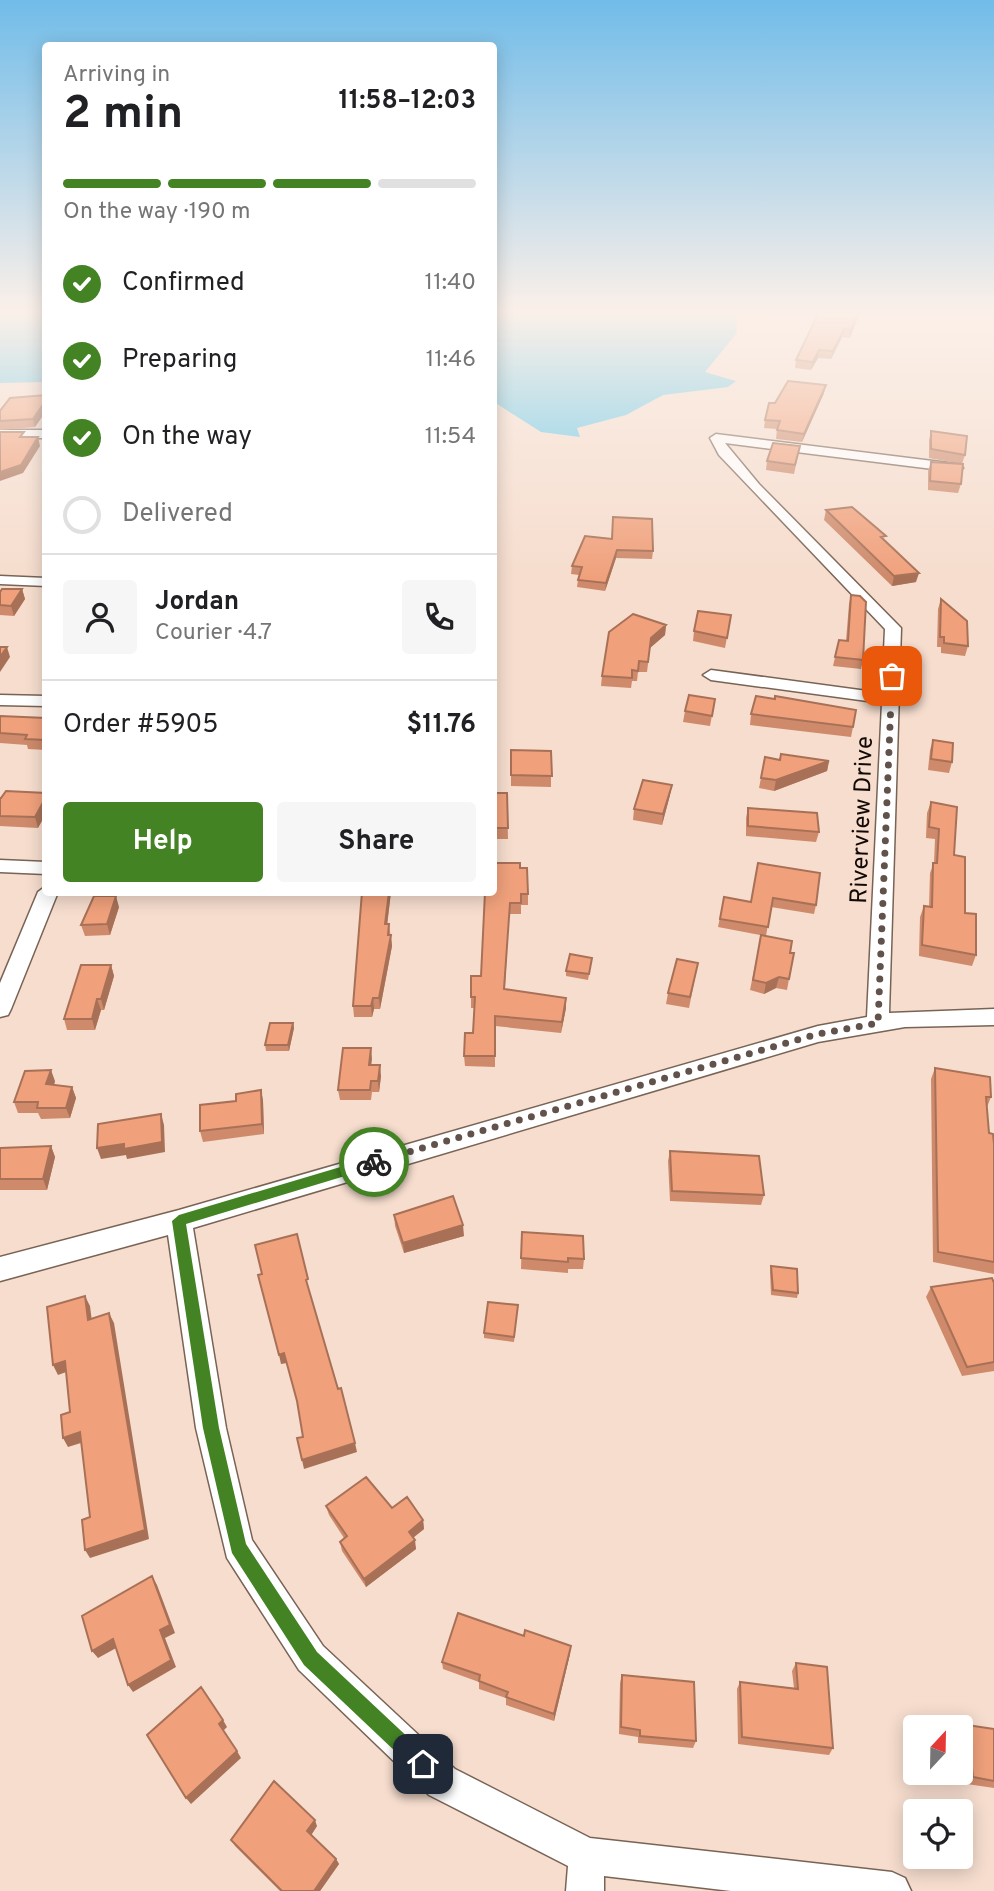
<!DOCTYPE html>
<html lang="en">
<head>
<meta charset="utf-8">
<style>
  :root { --surface:#fff; --page:#f6f6f6; --text:#202124; --muted:#757577; --line:#e0e0e0; --accent:#438324 }
  body { margin:0; font-family:Overpass,sans-serif; background:var(--page); color:var(--text); height:100vh; display:flex; flex-direction:column; font-size:26px; white-space:nowrap }
  * { box-sizing:border-box; margin:0 }
  p { font-size:23px; color:var(--muted) }
  .icon { flex:none; width:38px; height:38px; fill:none; stroke:currentColor; stroke-width:2; stroke-linecap:round; stroke-linejoin:round }
  .map { position:relative; flex:1; overflow:hidden }
  .sheet { position:absolute; left:42px; top:42px; width:455px; height:854px; display:flex; flex-direction:column; background:var(--surface); border-radius:7px; box-shadow:0 4px 18px #0003 }
  .sheet>* { flex:none }
  .needle { width:46px; rotate:22deg }
  .buttons { position:absolute; left:903px; top:1715px; display:grid; gap:14px }
  .buttons a { display:grid; place-items:center; width:70px; height:70px; border-radius:7px; background:var(--surface); box-shadow:0 4px 18px #0003; font-size:35px }
  .pin { position:absolute; display:grid; place-items:center; width:60px; height:60px; color:#fff; margin:-30px; border-radius:14px; box-shadow:0 4px 10px #0006 }
  .courier { position:absolute; display:grid; place-items:center; width:70px; height:70px; margin:-35px; border:5px solid #438324; border-radius:50%; background:#fff; color:#222; box-shadow:0 2px 9px #0007 }
  .head em { font-style:normal; font-weight:700 }
  .head div { display:flex; flex-direction:column-reverse }
  .head { display:flex; align-items:center; justify-content:space-between; height:119px; padding:0 21px }
  h1 { font-size:46px; font-weight:700; line-height:52px }
  .bar { display:grid; grid-template-columns:repeat(4,1fr); gap:10px 7px; align-content:center; height:84px; padding:0 21px }
  .bar i { height:9px; border-radius:5px; background:var(--line) }
  .bar .selected { background:var(--accent) }
  .bar p { grid-column:span 4 }
  .line { display:flex; align-items:center; gap:18px; padding:0 21px; border-top:2px solid var(--line) }
  .line div { flex:1 }
  .round { display:grid; place-items:center; flex:none; width:74px; height:74px; border-radius:7px; background:var(--page) }
  ol { padding:0 21px; list-style:none }
  li { display:flex; align-items:center; gap:21px; height:77px }
  li p { margin-inline-start:auto }
  li .icon { padding:7px; border-radius:50%; background:var(--accent); color:#fff; stroke-width:4 }
  li:last-child { color:var(--muted) }
  li i { width:38px; height:38px; border:4px solid var(--line); border-radius:50% }
  .action { display:flex; gap:14px; margin-top:auto; padding:14px 21px }
  .action a { flex:1; height:80px; border-radius:7px; background:var(--accent); color:#fff; font-size:28px; font-weight:700; line-height:80px; text-align:center }
  .action a+a { background:var(--page); color:var(--text) }
  .map>svg:first-child { display:block }
</style>
</head>
<body>
<div class="map">
<svg width="994" height="1891" viewBox="0 0 994 1891">
  <rect width="100%" height="100%" fill="#f6ddce"/>
  <!-- water -->
  <path fill="#60c7ea" d="M0,312H45V382L0,383Z
    M494,312H737L736,334L705,372L736,381L728,387L663,395L626,415L577,428L580,437L541,432L494,402Z"/>
  <g fill="none" stroke-linecap="round" stroke-linejoin="round">
    <!-- minor casing -->
    <g stroke="#786355" stroke-width="3">
      <path id="minor" d="M0,430H46V438H0Z
        M716,434L957,464L963,468L957,472L725,443L759,484L901,628L889,1013L994,1009V1025L905,1027L818,1042L193,1228L226,1428L252,1540L323,1646L455,1769L590,1838L892,1872L905,1878L911,1891H731L604,1876V1891H566L568,1866L429,1795L299,1670L227,1558L196,1428L168,1235L0,1281V1257L179,1210L818,1026L867,1017L882,703L711,680L703,675L711,670L882,693L885,629L719,455L710,438Z
        M0,576L46,578V586L0,584Z
        M0,695L46,696V706L0,705Z
        M0,860L46,862V874L0,872Z
        M46,886V892H58L11,1009L8,1015L0,1017V983L38,892Z"/>
    </g>
    <!-- minor -->
    <use href="#minor" fill="#fff" fill-rule="evenodd"/>
  </g>
  <!-- wall -->
  <path fill="#ce8a6b" d="M819,312H867V314L859,313L850,338L842,337L831,359L818,358L811,370L795,368L796,360Z
    M824,393L802,442L776,439L777,429L764,428L765,420L775,403Z
    M46,395V411L35,427L0,430V411Z
    M931,431L965,455L962,464L929,458V440Z
    M800,446L794,474L766,470L767,461Z
    M931,462L961,484L958,493L928,490V471Z
    M826,510L916,582L892,586L824,520Z
    M585,536L653,551L652,559L616,558L605,591L577,587L578,580L579,575L571,574L572,566Z
    M22,589L25,599L14,616L0,615V592Z
    M851,595L863,660L861,669L833,666L839,640L846,641L849,604Z
    M941,599L968,646L965,656L941,653V647H937L938,609Z
    M731,615L725,648L693,641L694,631Z
    M666,625L665,635L650,648L647,672H638L637,681H632L631,688L601,686L602,676Z
    M715,699L710,726L683,722L685,711Z
    M751,714L853,727L851,737L750,725Z
    M0,716L46,718V750L28,749L27,745L0,743Z
    M933,740L952,762L949,773L928,770L930,750Z
    M511,750L551,751V787L511,786Z
    M765,757L780,760L829,761L827,771L774,791L759,788Z
    M46,793L38,828L0,826V798Z
    M494,793H507L508,839H494Z
    M670,795L662,825L633,820L634,809Z
    M931,802L954,855L965,913L976,955L972,966L919,956L920,917L924,906L929,907L930,873L934,863L935,839L926,838L927,813Z
    M748,808L819,832L816,842L746,836V818Z
    M758,863L816,905L814,914L771,907L766,936L718,927L724,897L751,902Z
    M520,868L528,894V905H521V914H509L505,989L566,998V1008L561,1033L495,1026V1067L465,1066L464,1056L473,1033L474,1008H471V997L481,976L485,894H482V892H494Z
    M362,892H391L387,924H389L392,946L380,1009H374L372,1017H354L353,1006Z
    M119,907L110,935L85,936L81,925Z
    M761,935L790,953L789,979L787,990L776,988L764,994L750,990Z
    M592,958L588,980L566,976V971Z
    M698,963L689,1008L666,1004L668,993Z
    M111,965L114,976L104,1010H101L95,1030H67L64,1019Z
    M293,1023L294,1028L289,1051H266L265,1045Z
    M371,1048V1065L381,1076L379,1092H372L371,1100H340L338,1090Z
    M935,1068L991,1097L987,1107L989,1133L994,1144V1274L933,1262L931,1079Z
    M55,1081L54,1085L72,1087L76,1098L70,1118L41,1119L38,1113H18L14,1102Z
    M261,1090L263,1101L264,1134L203,1142L200,1131L236,1101Z
    M51,1146L55,1157L47,1190H0V1148Z
    M670,1151L764,1195L761,1205L670,1201L668,1161Z
    M394,1215L464,1236L404,1253L395,1226Z
    M522,1232L584,1259L583,1269H568V1273L521,1269Z
    M771,1266L798,1293L797,1298L771,1295L770,1271Z
    M994,1283V1371L962,1376L926,1297L931,1287Z
    M518,1305L514,1342L484,1338V1333Z
    M326,1506L392,1508L423,1520L424,1529L413,1538L416,1549L366,1587L342,1551L340,1542L344,1538L329,1515Z
    M570,1654L554,1721L506,1705V1698L479,1689V1682L443,1669L442,1662Z
    M796,1663L833,1748L829,1755L738,1744L737,1689L740,1682L794,1688L792,1671Z
    M622,1675L696,1741L693,1748L638,1743V1737L619,1734L620,1683Z
    M967,1725L994,1729V1788L967,1784L961,1732Z
    M317,1826L311,1835L336,1859L339,1864L320,1891H280L235,1846L231,1840Z"/>
  <!-- shaded-wall -->
  <path fill="#a87157" d="M858,312H860L850,338L851,330Z
    M844,329L842,337L831,359L833,351Z
    M819,350L818,358L811,370L813,362Z
    M826,385L824,393L802,442L804,434Z
    M46,400V411L35,427L33,419Z
    M38,437L40,446L23,473L0,481V472Z
    M617,550L616,558L605,591L606,583Z
    M919,573L916,582L892,586L894,576Z
    M22,589L25,599L14,616L11,606Z
    M666,625L665,635L650,648L651,638Z
    M7,647L10,657L0,672V657Z
    M829,761L827,771L774,791L776,780Z
    M672,785L670,795L662,825L663,814Z
    M46,797V814L38,828L35,817Z
    M389,892H391L386,935L385,924Z
    M116,896L119,907L110,935L107,924Z
    M391,935L392,946L380,1009L379,998Z
    M111,965L114,976L104,1010L101,999Z
    M779,977L776,988L764,994L766,983Z
    M373,998L374,1009L372,1017L371,1006Z
    M566,998V1008L561,1033L562,1022Z
    M97,999L101,1010L95,1030L92,1019Z
    M293,1023L294,1028L289,1051L288,1045Z
    M371,1048L372,1059L370,1075L369,1065Z
    M380,1065L381,1076L379,1092L378,1081Z
    M51,1070L55,1081L51,1095L46,1084Z
    M72,1087L76,1098L70,1118L66,1108Z
    M261,1090L263,1101L264,1134L262,1124Z
    M161,1114L164,1125L165,1152L127,1159L126,1155L101,1159L97,1148Z
    M51,1146L55,1157L47,1190L43,1179Z
    M463,1225L464,1236L404,1253L403,1243Z
    M85,1296L90,1306L93,1330L88,1320Z
    M109,1313L114,1323L149,1539L90,1558L85,1550L145,1530Z
    M284,1353L287,1363L281,1364L279,1355Z
    M65,1361L69,1371L58,1375L53,1365Z
    M80,1432L84,1442L68,1447L63,1438Z
    M355,1443L357,1452L304,1469L302,1460Z
    M423,1520L424,1529L410,1540L409,1532Z
    M415,1540L416,1549L366,1587L364,1579Z
    M152,1576L157,1585L175,1633L165,1638L176,1667L133,1692L128,1685L160,1630Z
    M113,1639L118,1647L98,1658L92,1651Z
    M571,1646L570,1654L554,1721V1714Z
    M223,1720L227,1727L223,1731L219,1724Z
    M237,1751L241,1758L191,1804L186,1798Z
    M315,1820L317,1826L310,1837L307,1831Z
    M336,1859L339,1864L320,1891H314Z"/>
  <!-- building -->
  <path fill="#f0a17c" stroke="#a87157" stroke-width="2" d="M819,312H858L851,330L844,329L833,351L819,350L813,362L796,360Z
    M788,381L826,385L804,434L777,430L780,421L765,420L769,403H775Z
    M46,395V400L33,419L0,421V411L10,398Z
    M931,431L967,436L965,455L931,449Z
    M0,432H24L20,437H38L21,465L0,472Z
    M773,443L800,446L795,465L767,461Z
    M931,462L963,464L961,484L930,481Z
    M852,507L886,536L881,537L919,573L894,576L826,510Z
    M613,517L652,519L653,551L617,550L606,583L578,580L582,567L572,566L585,536L612,539Z
    M2,589H22L11,606L0,605V592Z
    M851,595L860,596L866,602L863,660L835,657L839,640L848,641Z
    M941,599L967,621L968,646L944,643V637H940Z
    M698,611L731,615L727,638L694,631Z
    M633,614L666,625L651,638L648,662L639,661L638,671L632,670V678L602,676L609,632Z
    M0,647H7L0,657Z
    M689,695L715,699L712,716L685,711Z
    M756,696L775,699V696L856,710L853,727L751,714Z
    M0,716L46,718V740L25,739L27,735L0,733Z
    M933,740L953,743L952,762L931,759Z
    M511,750L551,751L552,776L511,775Z
    M781,754L829,761L776,780L761,778L765,757L780,760Z
    M643,780L672,785L663,814L634,809Z
    M6,791L46,793V797L35,817L0,816V798H1Z
    M494,793H507L508,828H494Z
    M931,802L957,807L954,855L965,857V913L976,914V955L922,945L924,906L932,907L933,863H937L939,829L929,827Z
    M748,808L817,813L819,832L748,826Z
    M494,863H520V868H527L528,894H521V903H510L504,989L566,998L562,1022L495,1016V1056H464L465,1033H473L475,997H471V976H481L485,892H494Z
    M758,863L820,873L816,905L773,898L768,927L720,919L724,897L751,902Z
    M362,892H389L385,924H389L388,935H391L379,998H373L371,1006H353Z
    M94,896H116L107,924L81,925Z
    M761,935L792,941L790,953H794L789,979L779,977L766,983L753,980Z
    M570,954L592,958L589,974L566,971Z
    M677,959L698,963L690,997L668,993Z
    M81,965H111L101,999H97L92,1019H64Z
    M270,1023H293L288,1045H265Z
    M343,1048H371L369,1065H380L378,1081H371L370,1090H338Z
    M935,1068L990,1077L991,1097H986L989,1133L993,1134L994,1144V1262L938,1252Z
    M51,1070L46,1084L72,1087L66,1108H37L38,1102H14L25,1071Z
    M261,1090L262,1124L200,1131V1105L236,1101V1094Z
    M161,1114L162,1142L124,1149V1144L97,1148L98,1124Z
    M51,1146L43,1179H0V1148Z
    M670,1151L759,1156L764,1195L672,1191Z
    M453,1196L463,1225L403,1243L394,1215Z
    M522,1232L583,1236L584,1259L568,1258V1262L521,1258Z
    M297,1234L308,1279L306,1280L338,1389L341,1388L355,1443L302,1460L297,1438L303,1437L297,1401L284,1353L279,1355L258,1275L262,1274L255,1245Z
    M771,1266L797,1269L798,1293L773,1290Z
    M992,1278L994,1283V1362L967,1367L931,1287Z
    M85,1296L88,1320L109,1313L145,1530L85,1550L82,1520L90,1517L80,1432L63,1438L61,1415L70,1412L65,1361L53,1365L47,1307Z
    M488,1302L518,1305L514,1337L484,1333Z
    M366,1477L392,1508L407,1497L423,1520L409,1532L415,1540L364,1579L340,1542L347,1536L326,1506Z
    M152,1576L170,1625L160,1630L171,1660L128,1685L113,1639L92,1651L82,1616Z
    M458,1613L524,1636L525,1630L571,1646L554,1714L506,1697L508,1692L479,1681L480,1675L442,1662Z
    M796,1663L827,1667L833,1748L742,1737L740,1682L798,1689Z
    M622,1675L694,1682L696,1741L640,1736V1730L621,1727Z
    M201,1687L223,1720L219,1724L237,1751L186,1798L147,1735Z
    M967,1725L994,1729V1781L973,1777Z
    M274,1781L315,1820L307,1831L336,1859L314,1891H282L231,1840Z"/>
  <!-- sky -->
  <linearGradient id="sky" x2="0" y2="1"><stop stop-color="#71bce9"/><stop offset="0.54" stop-color="#fbf0e9"/><stop offset="1" stop-color="#fbf0e9" stop-opacity="0"/></linearGradient>
  <rect width="994" height="577" fill="url(#sky)"/>
  <!-- route -->
  <path fill="#438324" d="M374,1157L380,1162L378,1166L186,1224L219,1428L246,1544L317,1652L430,1758L432,1764L430,1771L423,1774L416,1771L304,1665L232,1553L203,1428L172,1221L179,1215Z"/>
  <g fill="none" stroke-linecap="round" stroke-linejoin="round">
    <!-- done -->
    <path stroke="#61534b" stroke-width="7" stroke-dasharray="0 12.6" d="M374,1162L818,1034L878,1023L892,676"/>
  </g>
  <g text-anchor="middle" dominant-baseline="central" stroke-width="6" stroke-linejoin="round" paint-order="stroke">
    <!-- street labels -->
    <g font-size="24" fill="#110905" stroke="#f6ddce">
      <text transform="translate(863 820) rotate(-88)">Riverview Drive</text>
    </g>
  </g>
</svg>
<div class="buttons">
<a><svg class="needle" viewBox="-14 -14 28 28"><path d="M0-13l5 13h-10z" fill="#e53935"/><path d="M0 13l5-13h-10z" fill="#757577"/></svg></a>
<a><svg class="icon" aria-label="locate" viewBox="0 0 24 24"><circle cx="12" cy="12" r="6"/><path d="M12 2v4M12 18v4M2 12h4M18 12h4"/></svg></a>
</div>
<div class="pin" style="left:892px;top:676px;background:#ea580c"><svg class="icon" aria-label="bag" viewBox="0 0 24 24"><path d="M5 8h14l-1 12H6zM9 8a3 3 0 0 1 6 0"/></svg></div>
<div class="pin" style="left:423px;top:1764px;background:#1f2937"><svg class="icon" aria-label="home" viewBox="0 0 24 24"><path d="M3 11l9-7 9 7M6 9v11h12V9"/></svg></div>
<div class="courier" style="left:374px;top:1162px"><svg class="icon" aria-label="bike" viewBox="0 0 24 24"><circle cx="6" cy="16" r="4"/><circle cx="18" cy="16" r="4"/><path d="M6 16l4-8h5l3 8M10 8l3 8H6M13 5h3"/></svg></div>
<section class="sheet">
<div class="head"><div><h1>2 min</h1><p>Arriving in</p></div><em>11:58–12:03</em></div>
<div class="bar"><i class="selected"></i><i class="selected"></i><i class="selected"></i><i></i><p>On the way · 190 m</p></div>
<ol>
<li><svg class="icon" aria-label="check" viewBox="0 0 24 24"><path d="M5 12l5 5 9-10"/></svg>Confirmed<p>11:40</p></li>
<li><svg class="icon" aria-label="check" viewBox="0 0 24 24"><path d="M5 12l5 5 9-10"/></svg>Preparing<p>11:46</p></li>
<li><svg class="icon" aria-label="check" viewBox="0 0 24 24"><path d="M5 12l5 5 9-10"/></svg>On the way<p>11:54</p></li>
<li><i></i>Delivered</li>
</ol>
<div class="line" style="height:126px"><a class="round"><svg class="icon" aria-label="person" viewBox="0 0 24 24"><circle cx="12" cy="8" r="4"/><path d="M4 21q1-7 8-7t8 7"/></svg></a><div><b>Jordan</b><p>Courier · 4.7</p></div><a class="round"><svg class="icon" aria-label="phone" viewBox="0 0 24 24"><path d="M5 4h4l2 5-3 2q2 4 5 5l2-3 5 2v4C11 20 4 13 5 4z"/></svg></a></div>
<div class="line" style="height:91px"><div>Order #5905</div><b>$11.76</b></div>
<div class="action"><a>Help</a><a>Share</a></div>
</section>
</div>
</body>
</html>
